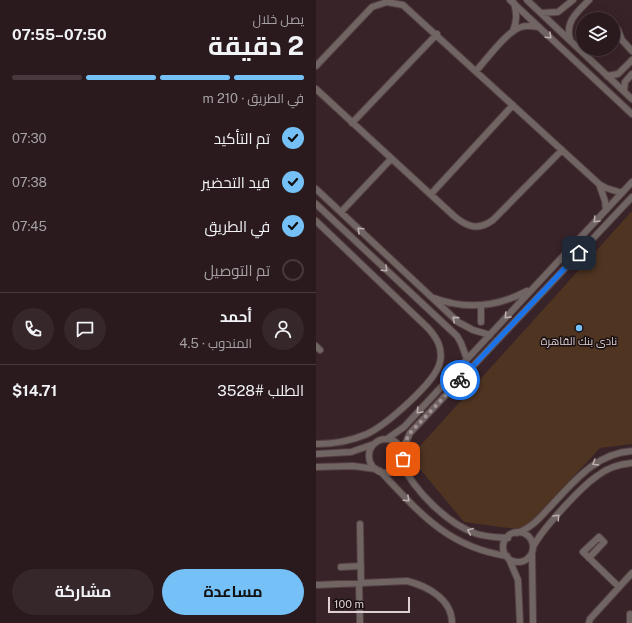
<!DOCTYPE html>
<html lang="ar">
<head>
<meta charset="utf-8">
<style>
  :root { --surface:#2a1a1e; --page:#36272b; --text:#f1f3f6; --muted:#a5a1a4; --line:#46383c; --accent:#75c0f6 }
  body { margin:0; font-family:"Public Sans",Cairo,sans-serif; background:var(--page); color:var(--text); direction:rtl; height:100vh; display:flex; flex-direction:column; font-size:15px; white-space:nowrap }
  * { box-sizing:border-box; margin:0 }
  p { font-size:13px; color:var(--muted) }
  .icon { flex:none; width:22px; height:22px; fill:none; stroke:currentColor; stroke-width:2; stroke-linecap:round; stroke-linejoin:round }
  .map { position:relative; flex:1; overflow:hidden; direction:ltr }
  .details { display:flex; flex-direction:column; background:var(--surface); width:316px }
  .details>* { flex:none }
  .fabs { position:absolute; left:260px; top:12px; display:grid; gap:8px }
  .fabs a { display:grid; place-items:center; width:44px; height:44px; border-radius:50%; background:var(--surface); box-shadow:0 4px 16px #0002,0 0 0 1px var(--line); font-size:20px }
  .scale { position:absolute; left:12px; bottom:10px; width:82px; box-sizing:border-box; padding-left:4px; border:2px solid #decfd2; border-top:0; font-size:11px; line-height:14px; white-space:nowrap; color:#decfd2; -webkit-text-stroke:3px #191012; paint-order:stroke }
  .pin { position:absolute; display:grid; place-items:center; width:34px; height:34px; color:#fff; margin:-17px; border-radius:8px; box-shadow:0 2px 6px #0006 }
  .courier { position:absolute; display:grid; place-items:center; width:40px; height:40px; margin:-20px; border:3px solid #1a73e8; border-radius:50%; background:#fff; color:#222; box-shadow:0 1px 5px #0007 }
  .summary em { font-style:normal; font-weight:700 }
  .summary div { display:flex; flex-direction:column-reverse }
  .summary { display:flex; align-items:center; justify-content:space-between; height:68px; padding:0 12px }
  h1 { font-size:26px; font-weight:700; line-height:30px }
  .bar { display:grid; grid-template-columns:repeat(4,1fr); gap:6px 4px; align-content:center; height:48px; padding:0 12px }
  .bar i { height:5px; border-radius:3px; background:var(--line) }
  .bar .on { background:var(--accent) }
  .bar p { grid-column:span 4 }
  .line { display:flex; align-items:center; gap:10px; padding:0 12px; border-top:1px solid var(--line) }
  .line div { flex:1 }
  .round { display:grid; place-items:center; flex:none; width:42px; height:42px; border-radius:21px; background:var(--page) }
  ol { padding:0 12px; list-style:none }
  li { display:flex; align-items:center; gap:12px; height:44px }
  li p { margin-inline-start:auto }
  li .icon { padding:4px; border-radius:50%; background:var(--accent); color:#111; stroke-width:4 }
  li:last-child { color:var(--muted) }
  li i { width:22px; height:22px; border:2px solid var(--line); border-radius:50% }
  .cta { display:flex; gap:8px; margin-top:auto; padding:8px 12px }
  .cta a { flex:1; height:46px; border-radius:24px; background:var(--accent); color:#111; font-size:16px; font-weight:700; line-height:46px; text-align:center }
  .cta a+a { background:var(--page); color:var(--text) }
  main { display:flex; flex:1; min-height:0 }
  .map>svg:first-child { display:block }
</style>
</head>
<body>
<main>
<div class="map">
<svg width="316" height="623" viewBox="0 0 316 623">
  <rect width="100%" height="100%" fill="#382328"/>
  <!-- green -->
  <path fill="#4f3422" d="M316,211V444L284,448L208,530L148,522L94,457Z"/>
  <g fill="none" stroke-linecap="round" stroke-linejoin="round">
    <!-- minor casing -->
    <g stroke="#533f43" stroke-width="8">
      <path id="minor" d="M194,0L316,114
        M211,0L316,99
        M225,13L242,12L257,0
        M302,30L306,40L316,51
        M197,31C201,21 201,14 198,3
        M254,39C249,22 261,12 273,0
        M0,66L56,7L71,2L87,5L283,184L290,188L306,193
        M160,71C171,59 190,32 205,27C211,25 217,26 223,27
        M291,76L302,74L316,60
        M0,89L138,216C151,227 162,231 177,220L246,150
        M308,91L309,82L316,74
        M36,123L121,34
        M283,184L289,201L290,210
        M0,189L142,322L157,330L174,335
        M115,194L197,105
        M0,204L141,336L145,343L151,359
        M25,212L75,159
        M0,221L112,328C121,338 127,348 124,362C120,382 70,425 51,434C35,441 17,444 0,444
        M118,298C150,310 181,307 211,291
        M165,306V322
        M0,346L4,350
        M71,439L88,427L316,182
        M53 456a17 17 0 1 1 34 0a17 17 0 1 1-34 0Z
        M86,451L94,433L316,197
        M0,454L35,452L58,444
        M85,463C99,491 131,524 161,534C171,537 181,537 192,538
        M0,467L37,466L60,469
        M64,471C103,512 131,547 191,556
        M44,524L45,584
        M187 547a15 15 0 1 1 30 0a15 15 0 1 1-30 0Z
        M201,533C215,528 223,519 232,509C256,484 279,453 316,451
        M217,547C226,529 265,487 281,476C291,468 304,464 316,463
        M216,554L217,623
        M273,558L288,542L283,537L267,552L303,587
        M193,559L202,580L204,623
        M25,567L45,566
        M43,584L44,623
        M0,585L91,581C111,586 136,599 136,623
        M314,614V623
        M273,623L274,619L316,573"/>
    </g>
    <!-- minor -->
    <use href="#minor" stroke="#706563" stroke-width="6"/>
  </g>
  <!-- one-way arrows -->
  <defs><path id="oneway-chevron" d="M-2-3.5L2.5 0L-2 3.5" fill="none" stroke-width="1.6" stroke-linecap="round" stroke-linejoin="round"/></defs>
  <g stroke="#bdafb1">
    <use href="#oneway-chevron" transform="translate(233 36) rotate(43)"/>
    <use href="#oneway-chevron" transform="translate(280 220) rotate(133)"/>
    <use href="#oneway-chevron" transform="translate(44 230) rotate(-137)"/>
    <use href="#oneway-chevron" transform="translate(69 269) rotate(43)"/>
    <use href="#oneway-chevron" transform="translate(191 316) rotate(133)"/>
    <use href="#oneway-chevron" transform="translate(139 319) rotate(-139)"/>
    <use href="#oneway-chevron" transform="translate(103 411) rotate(133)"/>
    <use href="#oneway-chevron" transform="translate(279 463) rotate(149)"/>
    <use href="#oneway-chevron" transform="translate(91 499) rotate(43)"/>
    <use href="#oneway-chevron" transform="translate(241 517) rotate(-47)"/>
    <use href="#oneway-chevron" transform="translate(154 531) rotate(-157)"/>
  </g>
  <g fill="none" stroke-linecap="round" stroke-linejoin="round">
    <!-- done -->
    <path stroke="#a49396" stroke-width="4" stroke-dasharray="0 7.2" d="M87,459L88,444L94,433L144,380"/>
    <!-- route -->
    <path stroke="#1a73e8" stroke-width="5" d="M144,380L263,253"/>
  </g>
  <!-- markers -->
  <circle fill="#75c0f6" stroke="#191012" stroke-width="1.5" cx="263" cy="328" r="4"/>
  <g text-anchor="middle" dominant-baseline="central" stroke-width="3" stroke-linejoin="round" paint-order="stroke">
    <!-- poi labels -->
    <g font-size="11" fill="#decfd2" stroke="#191012">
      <text x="263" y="341">نادى بنك القاهرة</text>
    </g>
  </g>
</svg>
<div class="fabs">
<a><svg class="icon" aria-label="layers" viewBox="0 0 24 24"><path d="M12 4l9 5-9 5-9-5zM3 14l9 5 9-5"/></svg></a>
</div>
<div class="scale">100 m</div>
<div class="pin" style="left:87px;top:459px;background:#ea580c"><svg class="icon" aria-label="bag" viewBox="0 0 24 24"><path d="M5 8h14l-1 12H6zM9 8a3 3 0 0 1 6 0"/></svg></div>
<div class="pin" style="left:263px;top:253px;background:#1f2937"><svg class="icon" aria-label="home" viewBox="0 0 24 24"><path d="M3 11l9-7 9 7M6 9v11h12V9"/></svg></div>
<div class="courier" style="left:144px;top:380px"><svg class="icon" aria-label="bike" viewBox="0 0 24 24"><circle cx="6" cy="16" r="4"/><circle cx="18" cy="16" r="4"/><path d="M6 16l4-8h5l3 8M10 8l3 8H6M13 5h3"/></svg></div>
</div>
<section class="details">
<div class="summary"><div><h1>2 دقيقة</h1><p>يصل خلال</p></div><em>07:50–07:55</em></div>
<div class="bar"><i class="on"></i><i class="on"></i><i class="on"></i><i></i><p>في الطريق · 210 m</p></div>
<ol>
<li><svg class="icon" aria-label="check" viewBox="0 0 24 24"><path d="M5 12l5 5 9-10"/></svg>تم التأكيد<p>07:30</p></li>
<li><svg class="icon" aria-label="check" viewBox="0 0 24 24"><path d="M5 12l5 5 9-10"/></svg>قيد التحضير<p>07:38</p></li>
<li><svg class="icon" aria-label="check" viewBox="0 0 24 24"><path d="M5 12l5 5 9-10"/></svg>في الطريق<p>07:45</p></li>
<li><i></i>تم التوصيل</li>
</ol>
<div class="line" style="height:72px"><a class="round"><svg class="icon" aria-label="person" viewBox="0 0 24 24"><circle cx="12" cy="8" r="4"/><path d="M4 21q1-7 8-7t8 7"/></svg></a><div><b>أحمد</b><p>المندوب · 4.5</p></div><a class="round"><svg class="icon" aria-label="chat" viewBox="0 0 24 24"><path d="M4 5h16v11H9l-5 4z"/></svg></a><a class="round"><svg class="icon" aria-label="phone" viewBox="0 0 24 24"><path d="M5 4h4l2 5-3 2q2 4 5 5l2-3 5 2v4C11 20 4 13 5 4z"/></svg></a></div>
<div class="line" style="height:52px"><div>الطلب #3528</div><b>$14.71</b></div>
<div class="cta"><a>مساعدة</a><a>مشاركة</a></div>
</section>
</main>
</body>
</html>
